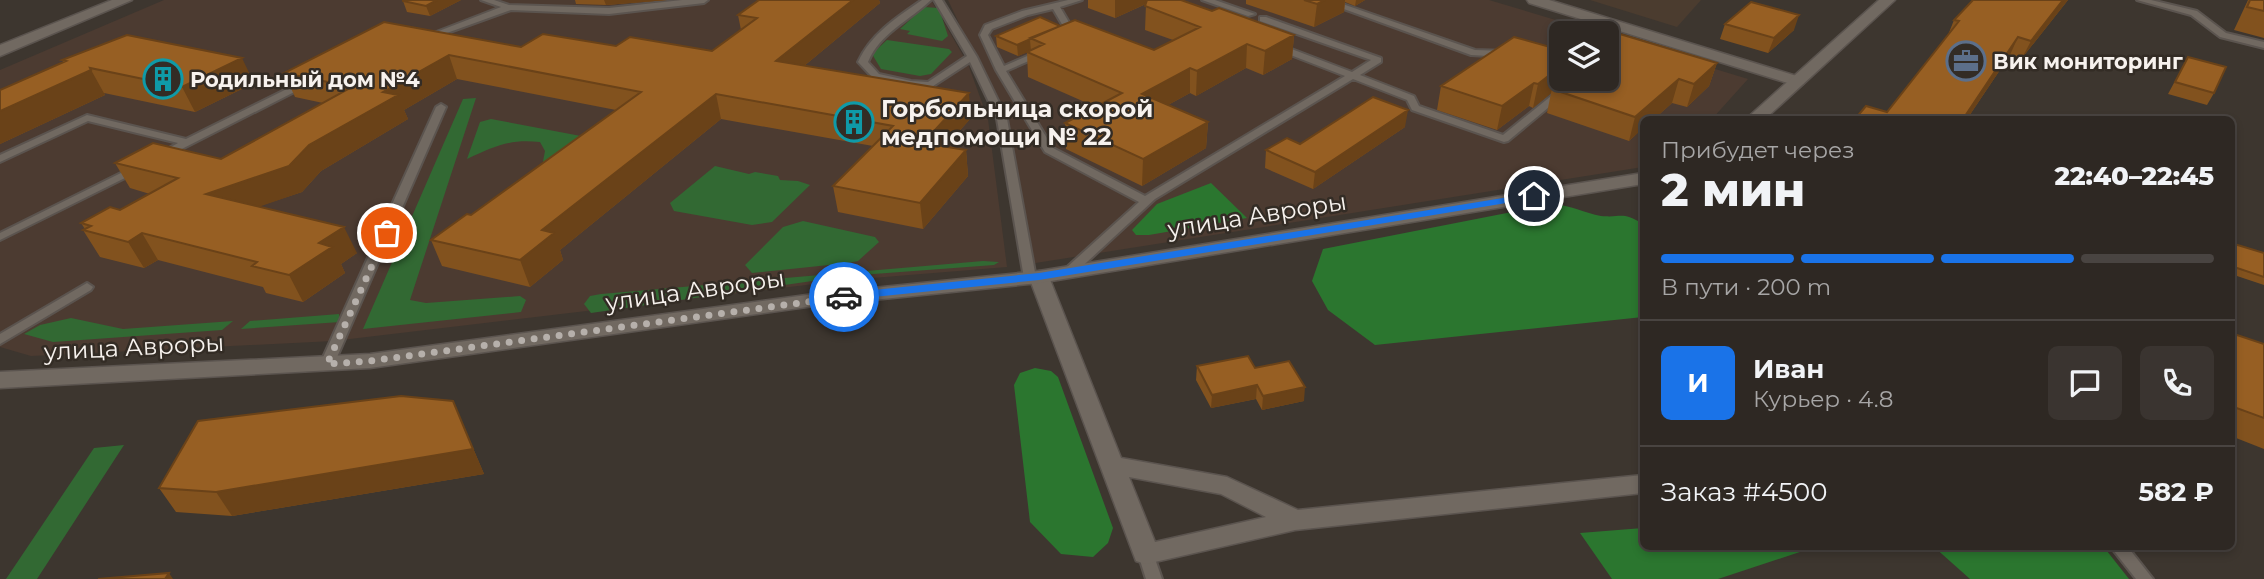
<!DOCTYPE html>
<html lang="ru">
<head>
<meta charset="utf-8">
<style>
  :root { --surface:#2e2823; --page:#3a3430; --text:#f1f3f6; --muted:#a7a6a6; --line:#494441; --accent:#1a73e8 }
  body { margin:0; font-family:Montserrat,sans-serif; background:var(--page); color:var(--text); height:100vh; display:flex; flex-direction:column; font-size:26px; white-space:nowrap }
  * { box-sizing:border-box; margin:0 }
  p { font-size:23px; color:var(--muted) }
  .icon { flex:none; width:38px; height:38px; fill:none; stroke:currentColor; stroke-width:2; stroke-linecap:round; stroke-linejoin:round }
  .map { position:relative; flex:1; overflow:hidden }
  .side { position:absolute; left:1640px; top:116px; width:595px; height:434px; display:flex; flex-direction:column; background:var(--surface); border-radius:10px; box-shadow:0 4px 10px #0003,0 0 0 2px var(--line) }
  .side>* { flex:none }
  .buttons { position:absolute; left:1549px; top:21px; display:grid; gap:14px }
  .buttons a { display:grid; place-items:center; width:70px; height:70px; border-radius:10px; background:var(--surface); box-shadow:0 4px 10px #0003,0 0 0 2px var(--line); font-size:35px }
  .pin { position:absolute; display:grid; place-items:center; width:60px; height:60px; color:#fff; margin:-30px; border:4px solid #fff; border-radius:50%; box-shadow:0 2px 7px #0007 }
  .courier { position:absolute; display:grid; place-items:center; width:70px; height:70px; margin:-35px; border:5px solid #1a73e8; border-radius:50%; background:#fff; color:#222; box-shadow:0 2px 9px #0007 }
  .head em { font-style:normal; font-weight:800 }
  .head div { display:flex; flex-direction:column-reverse }
  .head { display:flex; align-items:center; justify-content:space-between; height:119px; padding:0 21px }
  h1 { font-size:46px; font-weight:800; line-height:52px }
  .bar { display:grid; grid-template-columns:repeat(4,1fr); gap:10px 7px; align-content:center; height:84px; padding:0 21px }
  .bar i { height:9px; border-radius:5px; background:var(--line) }
  .bar .current { background:var(--accent) }
  .bar p { grid-column:span 4 }
  .line { display:flex; align-items:center; gap:18px; padding:0 21px; border-top:2px solid var(--line) }
  .line div { flex:1 }
  .round { display:grid; place-items:center; flex:none; width:74px; height:74px; border-radius:10px; background:var(--page) }
  .map>svg:first-child { display:block }
</style>
</head>
<body>
<div class="map">
<svg width="2264" height="579" viewBox="0 0 2264 579">
  <rect width="100%" height="100%" fill="#3d362f"/>
  <!-- education -->
  <path fill="#4b3c2f" d="M1590,0H1701L1677,27Z"/>
  <!-- medical -->
  <path fill="#4c3b31" d="M164,0H931L968,64L988,119L1007,267L848,280L333,341L31,356L0,347V70Z
    M948,0H1489L1599,33H1561V79H1606L1607,36L1748,79L1712,119H1643V167L1023,265L1001,112Z"/>
  <!-- green -->
  <path fill="#326933" d="M924,7L939,8L948,36L942,41L907,34L910,31L900,29Z
    M887,40L949,49L952,52L931,74L920,76L881,69L872,54Z
    M476,98L410,300L426,303L520,296L526,300L521,312L363,329L463,99Z
    M491,119L602,140L541,172L545,151L540,142C509,139 495,146 467,159L480,122Z
    M715,166L749,174L755,172L778,176L780,180L798,181L810,185L772,222L752,225L674,211L670,203Z
    M803,221L875,237L879,242L858,261L848,263L752,273L745,265L783,227Z
    M983,261L999,262L994,265L847,276L591,313L584,304L590,296L601,294Z
    M339,314L340,322L241,329L250,321Z
    M71,318L123,329L233,321L222,330L53,342L24,334L40,325Z
    M124,445L37,579H6L94,448Z"/>
  <!-- forest -->
  <path fill="#2b762f" d="M1211,183L1247,218L1149,235H1136L1132,230L1157,204Z
    M1553,204C1570,205 1585,213 1601,216C1623,218 1621,211 1643,224V317L1375,345L1328,310L1312,281L1323,249Z
    M1035,368L1051,371L1058,377L1113,528L1108,543L1093,557L1061,554L1030,522L1014,385L1020,373Z
    M1643,528V546L1812,548L1718,579H1612L1580,533Z
    M1933,546H2103L2129,579H1970Z"/>
  <g fill="none" stroke-linecap="round" stroke-linejoin="round">
    <!-- lane casing -->
    <g stroke="#5b544f" stroke-width="4">
      <path id="lane" d="M481,0H494L509,5L609,8L682,0H708L704,3L609,14L511,10L433,38L426,36L501,7Z
        M922,0H931C909,21 880,33 868,62L879,74L911,81L928,82L967,56L934,0H942L977,57L1007,119L1036,278L1034,281H1026L1024,278L997,119L970,62L930,88L911,87L873,78L858,62C871,34 897,17 922,0Z
        M1068,0H1082L1060,7L1077,36L1076,38H1070L1053,9L1028,15L992,29L988,35L1004,66L1039,51L1042,50L1047,53L1006,71L1053,148L1145,196L1345,76L1275,49V45H1281L1352,72L1371,60L1260,21V17H1266L1381,58V62L1360,75L1414,96L1419,106L1503,135L1572,79H1583L1508,141L1504,142L1412,110L1407,100L1353,79L1155,199L1074,274H1066L1064,271L1066,268L1139,202L1045,152L996,70L980,35L985,25L1022,11Z
        M1202,0H1215L1255,14L1248,16Z
        M1319,0H1331L1475,50L1506,51L1511,54L1506,57L1471,55Z
        M2137,0H2151L2197,11L2226,33L2264,42V48L2220,37L2191,15Z
        M307,79L312,82L310,84L164,158H156L155,156L178,143L88,121L0,162V155L87,115L186,139Z
        M441,104L446,107L334,364L327,368L322,367L320,364L436,107Z
        M135,166L139,167L140,169L139,171L0,240V233Z
        M87,283L93,287L91,290L0,344V334Z
        M2110,546H2127L2153,579H2136Z
        M1146,548L1152,550L1162,579H1146L1138,554L1140,550Z"/>
    </g>
    <!-- street casing -->
    <g stroke="#5b544f" stroke-width="3">
      <path id="street" d="M1527,0H1549L1803,78L1805,81L1803,84H1791L1529,3Z
        M1039,271L1046,273L1049,277L1121,458L1227,477L1298,510L1643,475V493L1295,530L1146,564L1136,561L1029,277L1032,273ZM1129,477L1221,494L1266,517L1155,542Z"/>
    </g>
    <!-- secondary casing -->
    <g stroke="#5b544f" stroke-width="3">
      <path id="secondary" d="M112,0H132L0,56V45Z
        M1879,0H1895L1765,119H1746Z
        M1643,173V184L1039,283L814,306L370,368L0,388V372L370,354L814,294L1039,271Z"/>
    </g>
    <!-- lane -->
    <use href="#lane" fill="#716961" fill-rule="evenodd"/>
    <!-- street -->
    <use href="#street" fill="#716961" fill-rule="evenodd"/>
    <!-- secondary -->
    <use href="#secondary" fill="#716961" fill-rule="evenodd"/>
  </g>
  <!-- wall -->
  <path fill="#82521e" d="M461,0L430,16L407,12L403,1Z
    M575,0H667L606,5L576,4Z
    M759,0H879L880,3L804,66L971,118L945,147L966,150L968,176L923,229L838,212L833,186L873,146L721,119L560,250L563,260L530,287L442,266L431,240L471,215L616,110L457,79L404,110L408,119L321,171L302,192L259,206L357,253L341,264L345,273L303,302L266,293L263,287L158,260L144,268L100,257L83,230L85,229L81,223L120,210L150,194L130,188L115,163L221,159L323,103L295,97L284,73L521,47L616,46L712,51L741,30L738,15Z
    M1088,0H1181L1212,11L1294,35L1292,59L1263,75L1246,68L1196,96L1190,93L1168,105L1208,122L1206,148L1142,186L1066,149L1065,123L1096,107L1028,77L1027,52L1018,56L997,47L996,36L1060,26L1154,50L1173,40L1145,30L1146,4L1115,18L1088,8Z
    M1246,0H1365L1355,6L1345,2L1344,12L1314,27L1246,4Z
    M1973,0H2068L2022,58L2010,55L1967,119H1855L1887,112L1948,35L1954,20Z
    M2248,0H2264V38L2234,30Z
    M1725,24L1794,30L1768,53L1720,39Z
    M2188,57L2214,93L2207,105L2168,94Z
    M62,60L254,83L195,112L104,93L105,95L0,144V90L63,62Z
    M1717,63L1709,86L1687,107L1672,103L1654,119H1643V128L1629,141L1547,113L1551,93L1533,108L1529,106L1497,130L1437,110L1441,86L1561,79Z
    M1405,127L1313,189L1265,168L1266,150L1300,144Z
    M2231,243L2264,253V285L2231,274Z
    M2231,333L2264,344V449L2231,436Z
    M1197,366L1255,368L1304,401L1262,410L1256,399L1211,408L1196,380Z
    M453,401L484,474L232,516L176,512L159,488Z"/>
  <!-- shaded-wall -->
  <path fill="#6a4218" d="M437,0H461L430,16L426,6Z
    M604,0H667L606,5Z
    M853,0H879L880,3L781,85L776,61Z
    M1115,0H1150V2L1115,18Z
    M1325,0H1345L1344,12L1314,27L1317,4Z
    M1356,0H1365L1355,6Z
    M2063,0H2068L2022,58L2031,41Z
    M1799,15L1794,30L1768,53L1774,38Z
    M1294,35L1292,59L1263,75L1265,51Z
    M2018,37L2010,55L1967,119H1963Z
    M1030,40L1031,51L1018,56L1017,45Z
    M1247,44L1246,68L1196,96L1197,71Z
    M449,55L457,79L404,110L408,119L321,171L302,192L220,220L206,194L309,145L383,92Z
    M242,58L254,83L195,112L182,87Z
    M1717,63L1709,86L1687,107L1694,84Z
    M1561,66V79H1568L1552,89L1551,93L1533,108L1538,84Z
    M90,68L105,95L0,144V111Z
    M1190,68V93L1142,119V94Z
    M1679,79L1672,103L1654,119H1643V128L1629,141L1635,117Z
    M1534,83L1529,106L1497,130L1502,106Z
    M969,93L971,118L926,168L923,143Z
    M716,94L721,119L560,250L563,260L530,287L520,260L542,230Z
    M1408,110L1405,127L1313,189L1315,172Z
    M1208,122L1206,148L1142,186L1143,159Z
    M966,150L968,176L923,229L920,203Z
    M344,227L357,253L341,264L345,273L303,302L289,275L319,243Z
    M142,233L158,260L144,268L128,242Z
    M1257,385L1256,399L1211,408L1212,395Z
    M1305,387L1304,401L1262,410L1263,396Z
    M453,401L484,474L232,516L216,492Z
    M169,573L173,579H165Z"/>
  <!-- building -->
  <path fill="#975f23" stroke="#6a4218" stroke-width="2" d="M403,0H437L426,6L403,1Z
    M759,0H853L776,61L969,93L923,143L966,150L920,203L833,186L893,126L716,94L542,230L554,233L520,260L431,240L467,214L471,215L641,92L449,55L383,92L398,95L309,145L289,166L206,194L344,227L319,243L332,247L289,275L252,266L257,262L142,233L128,242L83,230L91,226L81,223L110,207L120,210L178,178L115,163L153,143L221,159L352,87L284,73L384,22L521,47L543,34L616,46L630,37L712,51L757,18L738,15Z
    M1147,0H1181L1212,11L1219,8L1294,35L1265,51L1247,44L1197,71L1190,68L1142,94L1208,122L1143,159L1065,123L1122,93L1027,52L1044,44L1030,38L1075,20L1154,50L1200,27L1145,6Z
    M1304,0H1325L1317,4Z
    M1973,0H2063L2031,41L2018,37L1963,119H1855L1866,106L1887,112L1959,21L1954,20Z
    M2250,0H2264V11L2247,7Z
    M1751,2L1799,15L1774,38L1725,24Z
    M1040,17L1060,26L1017,45L996,36Z
    M1603,29L1717,63L1694,84L1679,79L1635,117L1552,89L1564,79H1606V33H1596Z
    M127,35L242,58L182,87L90,68L91,70L0,111V90L66,61L62,60Z
    M1514,37L1561,50V66L1538,84L1534,83L1502,106L1441,86Z
    M2188,57L2226,67L2214,93L2175,82Z
    M1373,97L1408,110L1315,172L1266,150L1287,138L1300,144Z
    M2231,243L2264,253V277L2231,266Z
    M2231,333L2264,344V418L2231,406Z
    M1248,356L1255,368L1289,361L1305,387L1263,396L1257,385L1212,395L1197,366Z
    M401,396L453,401L473,449L216,492L159,488L198,421Z
    M169,573L165,579H98Z"/>
  <!-- route -->
  <path fill="#1a73e8" d="M1534,193L1537,194V198L1039,280L844,300L838,297L844,293L1039,273Z"/>
  <g fill="none" stroke-linecap="round" stroke-linejoin="round">
    <!-- done -->
    <path stroke="#b6b0ab" stroke-width="7" stroke-dasharray="0 12.6" d="M387,233L327,364L370,361L844,297"/>
  </g>
  <!-- icons -->
  <defs>
    <g id="office-ring" transform="scale(2.0125)"><circle r="9.5" fill="#332c25" stroke="#5c6f8a" stroke-width="1.5"/><path d="M-6-3h4V-5.5h4V-3h4V5H-6ZM-1-4.5V-3h2v-1.5ZM-6 0V1H6V0Z" fill="#5c6f8a"/></g>
    <g id="building-ring" transform="scale(2.0125)"><circle r="9.5" fill="#332c25" stroke="#0f9aa8" stroke-width="1.5"/><path d="M-4-6H4V6H1V3H-1V6H-4ZM-2.5-4.3h1.7v1.8h-1.7ZM.8-4.3h1.7v1.8H.8ZM-2.5-1h1.7V.8h-1.7ZM.8-1h1.7V.8H.8Z" fill="#0f9aa8"/></g>
  </defs>
  <g fill-rule="evenodd">
    <use href="#office-ring" x="1966" y="61"/>
    <use href="#building-ring" x="163" y="79"/>
    <use href="#building-ring" x="854" y="122"/>
  </g>
  <g text-anchor="middle" dominant-baseline="central" stroke-width="5" stroke-linejoin="round" paint-order="stroke">
    <!-- far-poi labels -->
    <g font-size="21" font-weight="bold" fill="#f7f2ee" stroke="#332c25" text-anchor="start">
      <text x="1993" y="61">Вик мониторинг</text>
      <text x="190" y="79">Родильный дом №4</text>
    </g>
    <!-- poi labels -->
    <g font-size="24" font-weight="bold" fill="#f7f2ee" stroke="#332c25" text-anchor="start">
      <text x="881" y="108">Горбольница скорой<tspan x="881" dy="28">медпомощи № 22</tspan></text>
    </g>
    <!-- street labels -->
    <g font-size="24" fill="#f7f2ee" stroke="#332c25">
      <text transform="translate(1257 215) rotate(-9)">улица Авроры</text>
      <text transform="translate(695 290) rotate(-8)">улица Авроры</text>
      <text transform="translate(134 347) rotate(-3)">улица Авроры</text>
    </g>
  </g>
</svg>
<div class="buttons">
<a><svg class="icon" aria-label="layers" viewBox="0 0 24 24"><path d="M12 4l9 5-9 5-9-5zM3 14l9 5 9-5"/></svg></a>
</div>
<div class="pin" style="left:387px;top:233px;background:#ea580c"><svg class="icon" aria-label="bag" viewBox="0 0 24 24"><path d="M5 8h14l-1 12H6zM9 8a3 3 0 0 1 6 0"/></svg></div>
<div class="pin" style="left:1534px;top:196px;background:#1f2937"><svg class="icon" aria-label="home" viewBox="0 0 24 24"><path d="M3 11l9-7 9 7M6 9v11h12V9"/></svg></div>
<div class="courier" style="left:844px;top:297px"><svg class="icon" aria-label="car" viewBox="0 0 24 24"><path d="M5 17H2v-5l4-1 3-4h7l3 4 3 1v5h-3M9 17h6M6 11h13"/><circle cx="7" cy="17" r="2"/><circle cx="17" cy="17" r="2"/></svg></div>
<section class="side">
<div class="head"><div><h1>2 мин</h1><p>Прибудет через</p></div><em>22:40–22:45</em></div>
<div class="bar"><i class="current"></i><i class="current"></i><i class="current"></i><i></i><p>В пути · 200 m</p></div>
<div class="line" style="height:126px"><b class="round" style="background:var(--accent);color:#fff">И</b><div><b>Иван</b><p>Курьер · 4.8</p></div><a class="round"><svg class="icon" aria-label="chat" viewBox="0 0 24 24"><path d="M4 5h16v11H9l-5 4z"/></svg></a><a class="round"><svg class="icon" aria-label="phone" viewBox="0 0 24 24"><path d="M5 4h4l2 5-3 2q2 4 5 5l2-3 5 2v4C11 20 4 13 5 4z"/></svg></a></div>
<div class="line" style="height:91px"><div>Заказ #4500</div><b>582 ₽</b></div>
</section>
</div>
</body>
</html>
